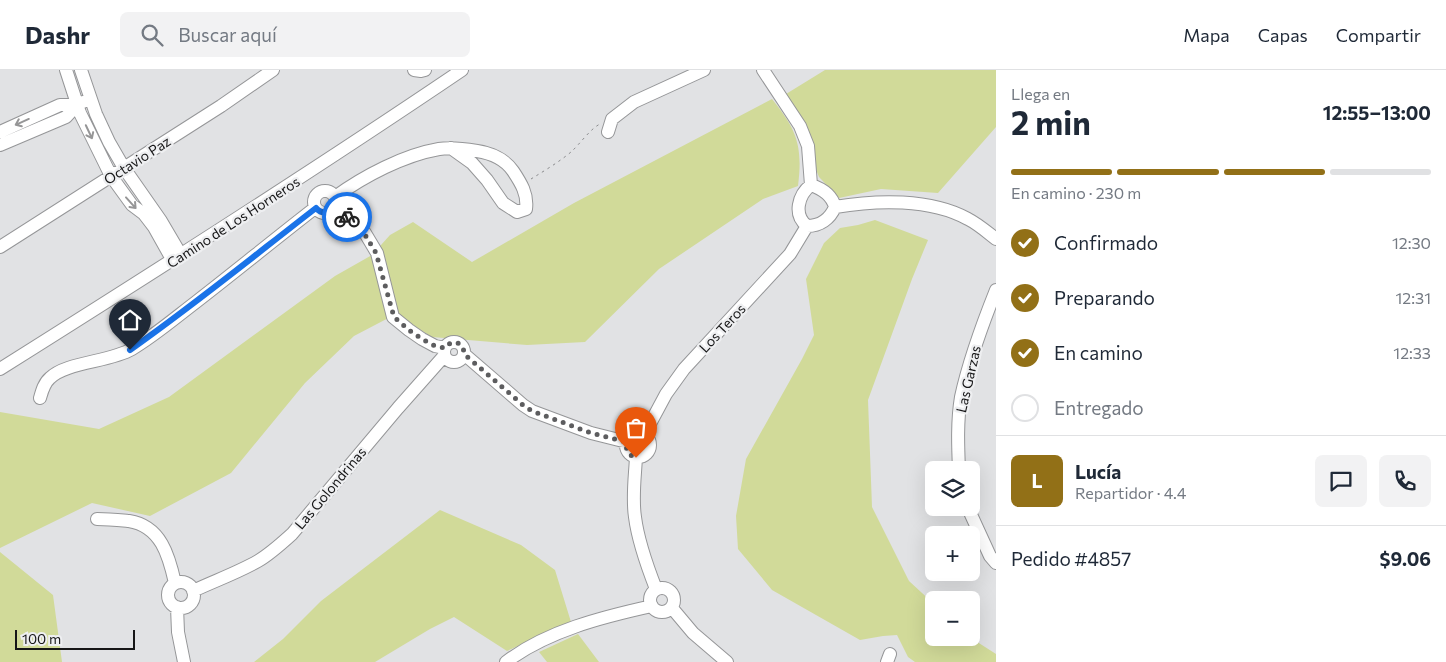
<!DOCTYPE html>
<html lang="es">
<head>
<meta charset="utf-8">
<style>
  :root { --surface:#fff; --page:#f2f2f3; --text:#1f2937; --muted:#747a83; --line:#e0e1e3; --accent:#927017 }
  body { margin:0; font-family:Commissioner,sans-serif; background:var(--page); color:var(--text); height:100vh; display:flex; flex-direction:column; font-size:19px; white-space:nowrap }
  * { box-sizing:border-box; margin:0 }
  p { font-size:16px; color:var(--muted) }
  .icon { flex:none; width:28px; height:28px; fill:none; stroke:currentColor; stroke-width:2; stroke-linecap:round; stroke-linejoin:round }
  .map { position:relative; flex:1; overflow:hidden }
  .side { display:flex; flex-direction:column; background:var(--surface); width:450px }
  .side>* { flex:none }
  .buttons { position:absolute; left:925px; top:391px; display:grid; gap:10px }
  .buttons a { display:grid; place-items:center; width:55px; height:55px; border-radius:8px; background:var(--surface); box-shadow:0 5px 20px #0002; font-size:25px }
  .scale { position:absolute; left:15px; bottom:12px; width:120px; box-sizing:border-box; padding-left:5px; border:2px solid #161617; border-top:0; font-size:14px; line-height:18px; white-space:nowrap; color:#161617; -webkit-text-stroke:4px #eeeff1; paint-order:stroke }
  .pin { position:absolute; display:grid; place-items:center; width:42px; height:42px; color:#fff; margin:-51px -21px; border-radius:50% 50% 50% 0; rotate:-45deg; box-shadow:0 0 5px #0007 }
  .pin .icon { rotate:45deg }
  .courier { position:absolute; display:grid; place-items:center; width:50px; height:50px; margin:-25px; border:4px solid #1a73e8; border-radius:50%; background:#fff; color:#222; box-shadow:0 1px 6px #0007 }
  .summary em { font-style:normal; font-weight:700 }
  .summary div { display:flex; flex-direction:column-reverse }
  .summary { display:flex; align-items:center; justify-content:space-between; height:85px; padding:0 15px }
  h1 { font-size:32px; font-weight:700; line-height:38px }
  .bar { display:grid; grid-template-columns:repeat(4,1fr); gap:8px 5px; align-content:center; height:60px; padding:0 15px }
  .bar i { height:6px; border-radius:4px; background:var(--line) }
  .bar .selected { background:var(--accent) }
  .bar p { grid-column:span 4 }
  .line { display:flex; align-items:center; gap:12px; padding:0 15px; border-top:1px solid var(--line) }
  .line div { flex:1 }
  .round { display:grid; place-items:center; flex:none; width:52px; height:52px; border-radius:8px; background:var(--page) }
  ol { padding:0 15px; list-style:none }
  li { display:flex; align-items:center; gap:15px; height:55px }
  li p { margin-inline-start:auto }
  li .icon { padding:5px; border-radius:50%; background:var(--accent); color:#fff; stroke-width:4 }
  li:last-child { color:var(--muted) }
  li i { width:28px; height:28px; border:2px solid var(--line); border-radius:50% }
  header { display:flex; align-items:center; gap:30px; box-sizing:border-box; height:70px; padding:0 25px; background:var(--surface); border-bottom:1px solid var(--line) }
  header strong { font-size:24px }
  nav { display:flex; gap:28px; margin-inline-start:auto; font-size:18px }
  .search { width:350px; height:45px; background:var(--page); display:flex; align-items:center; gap:12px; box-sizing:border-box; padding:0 18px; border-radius:8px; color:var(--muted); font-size:19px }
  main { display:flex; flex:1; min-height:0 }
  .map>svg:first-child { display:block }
</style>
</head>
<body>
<header>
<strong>Dashr</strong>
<div class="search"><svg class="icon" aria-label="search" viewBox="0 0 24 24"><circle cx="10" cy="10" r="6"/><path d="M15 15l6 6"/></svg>Buscar aquí</div>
<nav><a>Mapa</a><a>Capas</a><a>Compartir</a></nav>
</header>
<main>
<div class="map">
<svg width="996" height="592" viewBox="0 0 996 592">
  <rect width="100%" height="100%" fill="#e1e2e4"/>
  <!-- grass -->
  <path fill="#d1da99" d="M825,0H996V57L938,123L881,119L839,128L819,107L786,24Z
    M772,29C797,60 803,76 798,116L763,129L659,199L585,272L527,275L432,267L406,251L398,243L354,266L305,313L231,403L150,446L92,433L0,478V342L99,359L169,327L335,206L372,185L390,165L413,152L472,192L574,133Z
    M875,150L928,170L912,209L868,330L872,437L909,511L934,534V568H971L996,584V592H915L908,587L897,565L883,566L860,570L772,520L738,479L736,446L746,389L802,289L814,265L806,209L824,173L840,158L858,155Z
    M440,440L521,475L555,500L571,552L507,581L454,547L430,559L375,592H254L283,569L321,531Z
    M0,482L53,525L62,592H0Z
    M578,564L599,592H547L539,582Z"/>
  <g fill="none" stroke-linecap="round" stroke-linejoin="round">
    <!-- minor casing -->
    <g stroke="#959698" stroke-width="14">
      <path id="minor" d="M66,0L80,43L111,106L132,135L144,144L154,157L173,191
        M81,0L96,44L109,72L124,98L161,151L181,185
        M414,0L421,1L425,0
        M763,0L800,56L808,76L811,115
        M0,62L60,35H77
        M608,62L612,49L634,32L704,0
        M0,75L66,47L77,35L83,32
        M811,115C823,119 832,125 835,137C830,149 820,156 807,156C793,145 798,125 811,115Z
        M314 132a11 11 0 1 1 22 0a11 11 0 1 1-22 0Z
        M335,127C364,106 404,85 439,79C451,77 465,79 477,81C490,83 505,89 513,101C521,113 528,124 526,139L517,142L503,133L487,110L472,93L451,78
        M835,137C876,130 930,128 968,149C978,154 987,162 996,169
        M335,138L348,148L365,163L377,183L393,247L409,260L422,269L435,276L445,278
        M0,177L221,36L273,0
        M444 282a10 10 0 1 1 20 0a10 10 0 1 1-20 0Z
        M464,284L523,335L532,341L591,363L627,372
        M0,299C156,201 310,103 462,0
        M40,328C42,321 44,313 50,308C66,292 110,292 132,279C154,266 175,248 196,232C236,201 275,169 315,138
        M626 375a12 12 0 1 1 24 0a12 12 0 1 1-24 0Z
        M644,365L666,324L684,299L790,184L807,156
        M636,387C635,407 632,428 635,447C638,471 647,496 656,519
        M959,400C958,376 957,351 961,327C969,290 982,255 996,220
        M968,438L990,486L996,493
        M97,449C108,449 118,450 129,451C161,456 169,486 175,513
        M168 525a13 13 0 1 1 26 0a13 13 0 1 1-26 0Z
        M650 530a12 12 0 1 1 24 0a12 12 0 1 1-24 0Z
        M193,521C214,511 237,503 258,491C270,484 281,474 292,464L398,338L444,286
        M177,537L178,562L184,592
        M672,538L693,563L727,592
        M506,592C547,561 602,547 652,536
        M887,592L890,584"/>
    </g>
    <!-- path -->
    <path stroke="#8b8c8e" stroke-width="1" stroke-dasharray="2.5 4" stroke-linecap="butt" d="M531,109C544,101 559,92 571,82C580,74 590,59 600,54"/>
    <!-- minor -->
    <use href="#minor" stroke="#fff" stroke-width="12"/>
  </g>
  <!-- one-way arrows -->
  <defs><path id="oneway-shaft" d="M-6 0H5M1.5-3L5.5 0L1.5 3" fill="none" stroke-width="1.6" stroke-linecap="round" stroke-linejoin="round" transform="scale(1.25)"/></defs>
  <g stroke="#969697">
    <use href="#oneway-shaft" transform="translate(22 52) rotate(156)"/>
    <use href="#oneway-shaft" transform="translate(89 62) rotate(65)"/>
    <use href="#oneway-shaft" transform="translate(131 133) rotate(48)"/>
  </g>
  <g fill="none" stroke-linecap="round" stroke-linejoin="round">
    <!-- done -->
    <path stroke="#5d5d5f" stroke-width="5" stroke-dasharray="0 9" d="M347,147L364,163L376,183L394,247L409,260L422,269L435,276L445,278C452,268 464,272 464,284L523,335L532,341L591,363L626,372C626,380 628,385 636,388"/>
    <!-- route -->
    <path stroke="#1a73e8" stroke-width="6" d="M130,280C194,235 254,186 316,138C321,144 329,144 335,138L347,147"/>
  </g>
  <g text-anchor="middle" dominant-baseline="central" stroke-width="4.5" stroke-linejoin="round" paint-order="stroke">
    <!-- street labels -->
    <g font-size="14" fill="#161617" stroke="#eeeff1">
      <text transform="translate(137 90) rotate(-33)">Octavio Paz</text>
      <text transform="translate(233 152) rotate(-33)">Camino de Los Horneros</text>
      <text transform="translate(722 258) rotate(-47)">Los Teros</text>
      <text transform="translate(968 309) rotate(-77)">Las Garzas</text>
      <text transform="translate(330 418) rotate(-50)">Las Golondrinas</text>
    </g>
  </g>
</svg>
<div class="buttons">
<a><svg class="icon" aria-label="layers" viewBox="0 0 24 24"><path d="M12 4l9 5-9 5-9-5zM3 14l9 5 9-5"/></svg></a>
<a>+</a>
<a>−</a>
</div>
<div class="scale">100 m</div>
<div class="pin" style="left:636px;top:388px;background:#ea580c"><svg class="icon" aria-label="bag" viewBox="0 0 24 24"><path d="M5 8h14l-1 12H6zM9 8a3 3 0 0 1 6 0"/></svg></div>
<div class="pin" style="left:130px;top:280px;background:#1f2937"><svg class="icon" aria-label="home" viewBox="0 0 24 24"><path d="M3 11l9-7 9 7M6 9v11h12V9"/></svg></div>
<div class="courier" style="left:347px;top:147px"><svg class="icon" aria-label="bike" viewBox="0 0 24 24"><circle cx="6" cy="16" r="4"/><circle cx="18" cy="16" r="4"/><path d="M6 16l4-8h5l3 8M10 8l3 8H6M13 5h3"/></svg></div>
</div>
<section class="side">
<div class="summary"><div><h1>2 min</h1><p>Llega en</p></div><em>12:55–13:00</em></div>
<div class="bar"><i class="selected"></i><i class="selected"></i><i class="selected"></i><i></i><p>En camino · 230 m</p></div>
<ol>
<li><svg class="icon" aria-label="check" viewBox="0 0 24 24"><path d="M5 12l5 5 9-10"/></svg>Confirmado<p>12:30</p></li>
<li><svg class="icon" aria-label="check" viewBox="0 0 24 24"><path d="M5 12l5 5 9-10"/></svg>Preparando<p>12:31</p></li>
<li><svg class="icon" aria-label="check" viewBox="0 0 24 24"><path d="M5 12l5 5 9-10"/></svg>En camino<p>12:33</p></li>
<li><i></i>Entregado</li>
</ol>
<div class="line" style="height:90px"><b class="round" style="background:var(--accent);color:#fff">L</b><div><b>Lucía</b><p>Repartidor · 4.4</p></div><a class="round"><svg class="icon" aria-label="chat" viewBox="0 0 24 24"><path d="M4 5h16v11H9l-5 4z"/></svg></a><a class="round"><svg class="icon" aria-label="phone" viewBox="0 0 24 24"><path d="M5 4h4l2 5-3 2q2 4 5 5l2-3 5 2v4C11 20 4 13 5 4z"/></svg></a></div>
<div class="line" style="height:65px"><div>Pedido #4857</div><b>$9.06</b></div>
</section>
</main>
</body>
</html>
